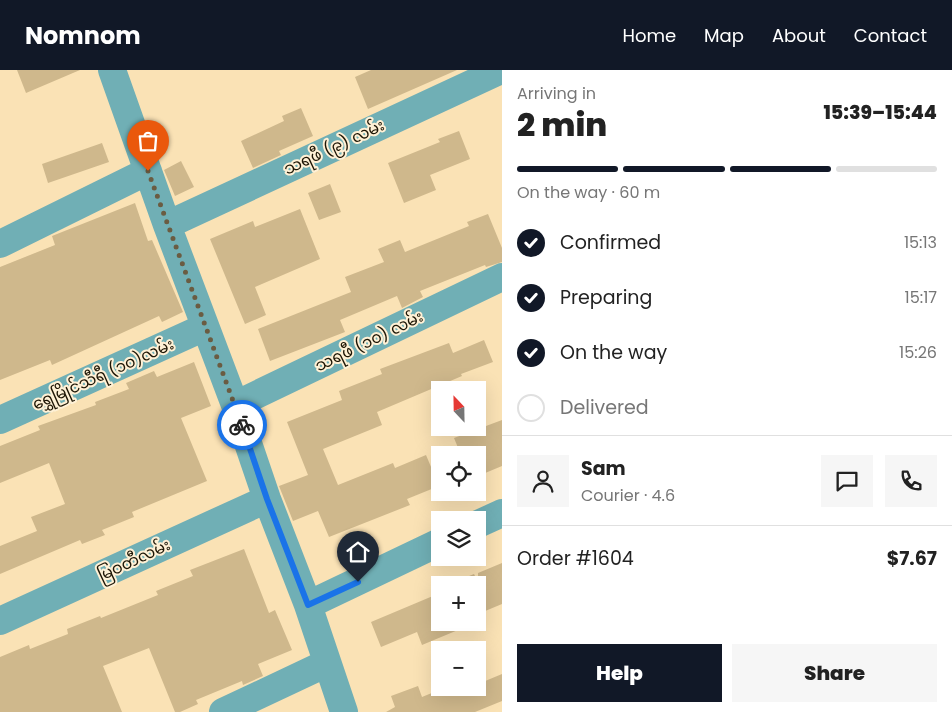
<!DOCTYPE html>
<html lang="en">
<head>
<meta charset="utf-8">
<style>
  :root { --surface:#fff; --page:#f6f6f6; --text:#222; --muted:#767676; --line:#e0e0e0; --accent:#111827 }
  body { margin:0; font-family:Poppins,"Noto Sans Myanmar",sans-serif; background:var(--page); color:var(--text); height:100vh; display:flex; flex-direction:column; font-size:19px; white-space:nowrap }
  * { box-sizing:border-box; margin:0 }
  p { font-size:16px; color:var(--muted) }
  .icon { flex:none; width:28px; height:28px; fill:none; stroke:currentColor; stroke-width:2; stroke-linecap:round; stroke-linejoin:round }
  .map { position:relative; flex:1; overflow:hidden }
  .sheet { display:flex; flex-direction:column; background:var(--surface); width:450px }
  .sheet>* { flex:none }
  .needle { width:32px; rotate:338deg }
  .buttons { position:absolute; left:431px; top:311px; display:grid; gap:10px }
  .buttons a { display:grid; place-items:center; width:55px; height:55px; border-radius:0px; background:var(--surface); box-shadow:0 5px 20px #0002; font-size:25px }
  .pin { position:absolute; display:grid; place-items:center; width:42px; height:42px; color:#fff; margin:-51px -21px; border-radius:50% 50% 50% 0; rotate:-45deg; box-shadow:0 0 5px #0007 }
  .pin .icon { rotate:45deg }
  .courier { position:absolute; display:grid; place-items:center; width:50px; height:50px; margin:-25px; border:4px solid #1a73e8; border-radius:50%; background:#fff; color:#222; box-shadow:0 1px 6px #0007 }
  .overview em { font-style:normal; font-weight:800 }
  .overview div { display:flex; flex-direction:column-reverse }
  .overview { display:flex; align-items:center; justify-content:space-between; height:85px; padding:0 15px }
  h1 { font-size:32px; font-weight:800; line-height:38px }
  .bar { display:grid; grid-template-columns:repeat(4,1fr); gap:8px 5px; align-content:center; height:60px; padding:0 15px }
  .bar i { height:6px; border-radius:4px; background:var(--line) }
  .bar .on { background:var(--accent) }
  .bar p { grid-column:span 4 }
  .line { display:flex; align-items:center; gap:12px; padding:0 15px; border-top:1px solid var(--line) }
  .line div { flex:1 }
  .round { display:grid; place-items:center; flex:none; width:52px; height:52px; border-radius:0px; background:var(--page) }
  ol { padding:0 15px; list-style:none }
  li { display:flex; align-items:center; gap:15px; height:55px }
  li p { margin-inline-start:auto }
  li .icon { padding:5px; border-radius:50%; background:var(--accent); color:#fff; stroke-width:4 }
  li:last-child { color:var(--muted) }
  li i { width:28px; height:28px; border:2px solid var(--line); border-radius:50% }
  .action { display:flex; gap:10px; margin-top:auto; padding:10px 15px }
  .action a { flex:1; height:58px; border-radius:0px; background:var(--accent); color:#fff; font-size:20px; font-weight:800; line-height:58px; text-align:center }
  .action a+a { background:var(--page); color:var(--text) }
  header { display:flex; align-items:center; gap:30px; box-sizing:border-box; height:70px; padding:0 25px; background:var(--accent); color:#fff }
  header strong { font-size:24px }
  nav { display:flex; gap:28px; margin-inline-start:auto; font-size:18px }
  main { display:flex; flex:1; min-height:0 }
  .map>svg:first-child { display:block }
</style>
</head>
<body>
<header>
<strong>Nomnom</strong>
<nav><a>Home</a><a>Map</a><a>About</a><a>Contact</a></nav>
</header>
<main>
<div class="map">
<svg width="502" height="642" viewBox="0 0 502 642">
  <rect width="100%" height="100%" fill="#fae2b5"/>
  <!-- building -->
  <path fill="#cfb88c" d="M17,0H80L26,23Z
    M371,0H457L368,39L355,7Z
    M301,38L313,66L279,81L281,85L253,98L241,71L284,51L282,46Z
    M459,61L470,89L430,105L436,120L404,133L388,93L440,72L438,69Z
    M102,73L109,92L48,113L42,94Z
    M181,91L194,117L175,126L164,100Z
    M330,114L341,142L319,150L308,123Z
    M135,133L148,171L152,170L183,242L162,252L159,246L52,295L50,290L0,310V197L55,175L52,166Z
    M300,139L320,189L255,217L266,245L245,254L210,169L253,151L255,157Z
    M488,144L502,178V192L486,197L485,195L420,221L423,227L402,238L397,226L340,250L345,262L270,291L258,259L351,222L345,207L384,192L378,179L400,170L405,182L469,156L467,152Z
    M484,270L493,292L461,304L462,306L377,342L382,355L323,379L338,415L393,393L395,398L426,385L439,416L407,429L410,435L329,467L318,441L293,451L279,416L308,405L287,352L342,330L339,321L382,304L380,299L449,273L453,283Z
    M194,292L211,336L181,348L207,411L132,442L134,447L102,460L105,465L82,474L80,470L0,504V476L37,461L31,447L65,434L49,393L0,413V376L40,360L38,356L96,335L95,332L129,319L126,313L154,301L157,307Z
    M502,350V396L478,406V385H461L454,368Z
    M244,479L269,543L275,540L292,580L258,594L263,606L243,615L242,611L196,630L198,634L180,642H175L149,578L103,596L122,642H0V587L29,575L30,579L68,564L67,559L100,546L101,548L158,525L156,521L193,506L190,500Z
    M502,493V534L478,544V515H453L452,513L474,504L478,512V503Z
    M440,523V552H457L455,553L458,560L422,575L417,562L381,577L371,552Z
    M502,604V631L475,642H386L395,637L391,626L418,616L422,627L444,618H478V614Z"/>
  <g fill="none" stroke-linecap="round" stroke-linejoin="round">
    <!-- minor -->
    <path stroke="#70afb5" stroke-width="28" d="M112,0L167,155L235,335L267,429L308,535L344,642
      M167,155L501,0
      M0,174L148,101
      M235,335L502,207
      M0,350L205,257
      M478,454L502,443
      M308,535L440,472
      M0,551L267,429
      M223,642L327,593"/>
  </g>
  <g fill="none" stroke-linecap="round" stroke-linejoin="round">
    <!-- done -->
    <path stroke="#6a5c42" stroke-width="5" stroke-dasharray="0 9" d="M148,101L242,355"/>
    <!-- route -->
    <path stroke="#1a73e8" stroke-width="6" d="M242,355L267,429L308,535L358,512"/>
  </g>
  <g text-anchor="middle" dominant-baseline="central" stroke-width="4" stroke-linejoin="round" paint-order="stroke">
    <!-- street labels -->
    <g font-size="16" fill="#1c1404" stroke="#fff1d6">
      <text transform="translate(334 77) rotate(-25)">သရဖီ (၉) လမ်း</text>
      <text transform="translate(369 271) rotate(-26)">သရဖီ (၁၀) လမ်း</text>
      <text transform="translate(103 304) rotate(-24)">ရွှေမြိုင်သီရီ (၁၀)လမ်း</text>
      <text transform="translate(134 490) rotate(-25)">မြဝတီလမ်း</text>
    </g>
  </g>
</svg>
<div class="buttons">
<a><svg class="needle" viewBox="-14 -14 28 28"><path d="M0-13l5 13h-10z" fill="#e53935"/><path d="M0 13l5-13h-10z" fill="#767676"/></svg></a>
<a><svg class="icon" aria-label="locate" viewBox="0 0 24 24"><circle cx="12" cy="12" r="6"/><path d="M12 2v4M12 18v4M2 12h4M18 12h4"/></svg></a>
<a><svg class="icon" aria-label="layers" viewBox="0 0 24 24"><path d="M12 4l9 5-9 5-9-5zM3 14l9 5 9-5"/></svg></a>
<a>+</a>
<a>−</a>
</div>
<div class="pin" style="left:148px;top:101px;background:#ea580c"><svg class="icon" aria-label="bag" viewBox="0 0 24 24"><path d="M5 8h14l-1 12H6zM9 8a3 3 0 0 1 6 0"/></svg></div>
<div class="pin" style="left:358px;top:512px;background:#1f2937"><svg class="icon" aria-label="home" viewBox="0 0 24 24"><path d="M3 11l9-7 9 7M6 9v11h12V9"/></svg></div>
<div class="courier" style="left:242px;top:355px"><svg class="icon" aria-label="bike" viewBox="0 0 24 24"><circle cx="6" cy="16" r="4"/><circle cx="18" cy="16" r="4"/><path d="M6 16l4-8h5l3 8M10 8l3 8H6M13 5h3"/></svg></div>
</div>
<section class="sheet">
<div class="overview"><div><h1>2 min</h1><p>Arriving in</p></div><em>15:39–15:44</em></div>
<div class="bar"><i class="on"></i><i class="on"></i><i class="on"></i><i></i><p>On the way · 60 m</p></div>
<ol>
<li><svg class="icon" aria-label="check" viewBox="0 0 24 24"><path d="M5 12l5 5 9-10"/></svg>Confirmed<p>15:13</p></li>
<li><svg class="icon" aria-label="check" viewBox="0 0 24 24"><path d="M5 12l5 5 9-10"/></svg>Preparing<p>15:17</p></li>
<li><svg class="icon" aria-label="check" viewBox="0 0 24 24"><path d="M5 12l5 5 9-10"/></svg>On the way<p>15:26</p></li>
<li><i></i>Delivered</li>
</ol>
<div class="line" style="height:90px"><a class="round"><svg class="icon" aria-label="person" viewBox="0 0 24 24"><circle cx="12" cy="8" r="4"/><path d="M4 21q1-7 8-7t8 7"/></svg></a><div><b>Sam</b><p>Courier · 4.6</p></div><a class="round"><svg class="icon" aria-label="chat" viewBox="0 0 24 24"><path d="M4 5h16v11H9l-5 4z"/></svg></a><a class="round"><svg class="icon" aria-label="phone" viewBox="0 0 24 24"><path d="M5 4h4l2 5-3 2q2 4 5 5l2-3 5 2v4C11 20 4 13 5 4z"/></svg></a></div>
<div class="line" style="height:65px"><div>Order #1604</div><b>$7.67</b></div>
<div class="action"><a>Help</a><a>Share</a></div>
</section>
</main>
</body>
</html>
